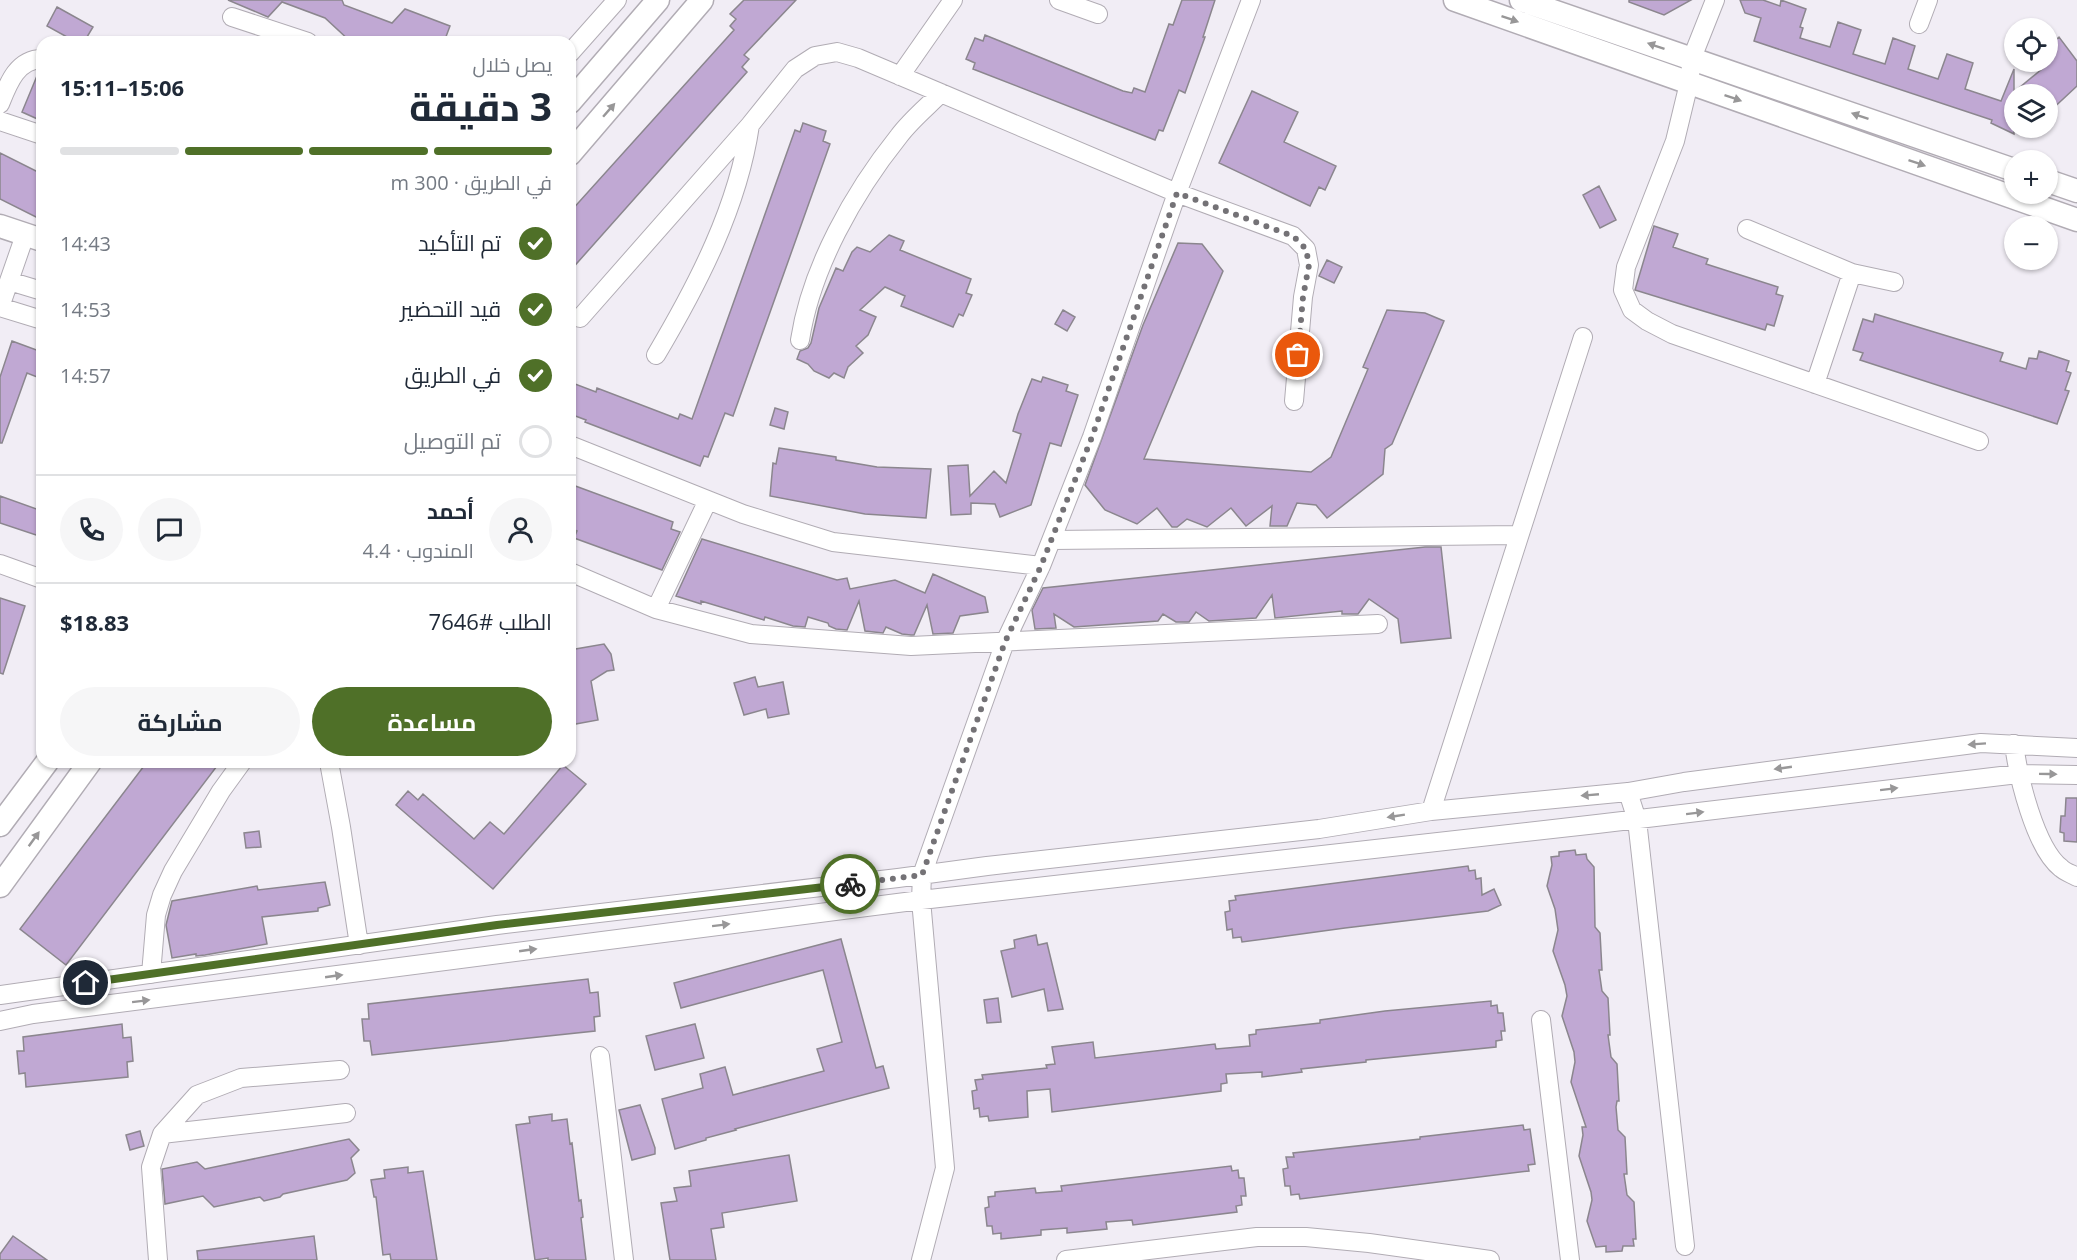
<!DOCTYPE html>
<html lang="ar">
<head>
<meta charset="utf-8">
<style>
  :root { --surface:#fff; --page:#f6f6f7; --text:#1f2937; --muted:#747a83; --line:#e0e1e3; --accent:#4f7028 }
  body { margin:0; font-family:"Open Sans",Cairo,sans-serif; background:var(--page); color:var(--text); direction:rtl; height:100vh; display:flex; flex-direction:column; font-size:22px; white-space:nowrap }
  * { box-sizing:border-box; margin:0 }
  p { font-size:20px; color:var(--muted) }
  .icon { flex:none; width:33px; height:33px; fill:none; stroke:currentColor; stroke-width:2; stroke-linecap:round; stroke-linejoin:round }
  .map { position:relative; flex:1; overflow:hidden; direction:ltr }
  .sheet { position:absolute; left:36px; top:36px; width:540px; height:732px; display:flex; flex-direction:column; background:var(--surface); border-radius:18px; box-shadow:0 2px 4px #0004; direction:rtl }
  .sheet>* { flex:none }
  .buttons { position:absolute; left:2004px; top:18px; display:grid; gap:12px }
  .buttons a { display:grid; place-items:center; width:54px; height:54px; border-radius:50%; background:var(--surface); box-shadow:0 2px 4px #0004; font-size:30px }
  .pin { position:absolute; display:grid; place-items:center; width:51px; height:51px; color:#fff; margin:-26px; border:3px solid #fff; border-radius:50%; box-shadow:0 2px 6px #0007 }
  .courier { position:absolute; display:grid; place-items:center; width:60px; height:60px; margin:-30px; border:4px solid #4f7028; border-radius:50%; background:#fff; color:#222; box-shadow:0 2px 8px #0007 }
  .summary em { font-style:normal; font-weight:700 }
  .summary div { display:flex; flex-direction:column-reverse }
  .summary { display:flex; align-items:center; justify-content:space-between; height:102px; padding:0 24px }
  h1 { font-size:39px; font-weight:700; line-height:45px }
  .bar { display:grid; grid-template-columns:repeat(4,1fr); gap:9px 6px; align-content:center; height:72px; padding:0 24px }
  .bar i { height:8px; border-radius:4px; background:var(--line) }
  .bar .current { background:var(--accent) }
  .bar p { grid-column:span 4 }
  .line { display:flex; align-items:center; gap:15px; padding:0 24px; border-top:2px solid var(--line) }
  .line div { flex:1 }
  .round { display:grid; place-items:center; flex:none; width:63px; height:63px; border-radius:32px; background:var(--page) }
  ol { padding:0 24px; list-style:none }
  li { display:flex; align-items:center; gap:18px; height:66px }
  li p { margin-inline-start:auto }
  li .icon { padding:6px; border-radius:50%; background:var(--accent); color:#fff; stroke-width:4 }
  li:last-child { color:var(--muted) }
  li i { width:33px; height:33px; border:3px solid var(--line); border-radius:50% }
  .primary-button { display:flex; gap:12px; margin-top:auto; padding:12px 24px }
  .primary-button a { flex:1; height:69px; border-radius:36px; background:var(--accent); color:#fff; font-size:24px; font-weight:700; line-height:69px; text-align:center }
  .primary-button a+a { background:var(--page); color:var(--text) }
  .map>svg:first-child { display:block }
</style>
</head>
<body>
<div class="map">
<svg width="2077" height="1260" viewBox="0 0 2077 1260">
  <rect width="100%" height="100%" fill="#f1edf5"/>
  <!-- building -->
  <path fill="#c0a8d3" stroke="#8b868e" stroke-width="1.5" d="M228,0H342L344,5L392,23L405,9L450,26L444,42H396L388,39L385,42H351L325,18L282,2L268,17Z
    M744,0H796L744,55L749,59L742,67L747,72L570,271V212L734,30L730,26L736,19L730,14Z
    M1182,0H1215L1203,37H1205L1185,93L1179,90L1163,131L1159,130L1155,140L973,69L975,63L966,59L975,38L983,41L985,35L1123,91L1132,93L1134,88L1145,92L1169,24L1173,25Z
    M1629,0H1691L1664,15L1629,2Z
    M1740,0H1763L1780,6L1781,0L1806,9L1800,27L1803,28L1800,38L1830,47L1838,22L1861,30L1853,54L1885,64L1893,38L1915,46L1908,69L1938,79L1947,54L1973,63L1965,89L2001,101L2014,69V92L2048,64V47L2059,37L2077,61V86L2048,113V94H2014V134L1991,123L1992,120L1754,41L1761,18L1745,13Z
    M57,7L93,27L84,42H76L47,26Z
    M42,70V121L22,112L39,71Z
    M1252,91L1298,112L1284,142L1336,166L1325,190L1319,187L1310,206L1219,163Z
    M803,123L826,131L823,141L830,144L733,416L725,413L708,457L704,456L700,466L585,422L586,420L570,414V382L596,392L597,388L678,419L680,414L692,419L795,130L800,132Z
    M0,153L42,174V220L0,199Z
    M1599,186L1616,220L1600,228L1583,195Z
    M1654,226L1678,234L1673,247L1708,259L1706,264L1778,287L1776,294L1783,296L1774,326L1767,324L1765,330L1635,290Z
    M889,235L904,241L900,250L971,279L966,293L972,295L963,316L959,314L953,327L901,306L905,296L885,287L860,310L876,317L868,335L856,346L863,353L848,367L844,378L834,373L829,378L814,371L808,364L797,359L800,351L808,348L811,343L819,308L836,268L843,271L852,252L857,247L870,252Z
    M1178,243L1202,244L1223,271L1144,459L1311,472L1331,457L1368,369L1363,367L1387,310L1425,313L1444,321L1392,444L1385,449L1383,474L1327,518L1316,505L1297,503L1287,526H1270L1272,506L1246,526L1231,508L1207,527L1187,519L1177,527H1172L1157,508L1137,524L1105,510L1085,485L1143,325Z
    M1327,260L1342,267L1334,283L1319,276Z
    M1063,310L1075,317L1067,331L1055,324Z
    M1875,314L2003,353L2000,361L2026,369L2029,358L2037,359L2039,351L2069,361L2066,371L2071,373L2065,390L2069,391L2057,424L1860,360L1863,353L1853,350L1863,319L1873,322Z
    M12,341L42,352V379L27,373L2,443H0V377Z
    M1043,377L1068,385L1066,391L1078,395L1061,446L1050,443L1031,505L1000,517L995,504L971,503V514L951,515L948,466L968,465L970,496L994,471L1006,483L1021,434L1013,431L1018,414L1032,379L1041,382Z
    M775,408L788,412L784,429L770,425Z
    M779,448L836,457V460L877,467L931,469L926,518L865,514L770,496L773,463L776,464Z
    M570,484L673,522L671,529L680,532L662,570L574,538L577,531L570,528Z
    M0,496L42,511V537L0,523Z
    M702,539L837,580L847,578L850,589L895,580L925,593L933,574L985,597L988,612L960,616L953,633L933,634L927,605L914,635H911L902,634L886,627L883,633L865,631L859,601L847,630L836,629L829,626L828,623L808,617L805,627L793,626L765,617L764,620L701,601V604L676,596Z
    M1425,547H1441L1451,638L1401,643L1398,619L1369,599L1358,614H1342V611L1275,618L1272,595L1256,618L1209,621L1196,612L1189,622H1176L1163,614L1158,621L1074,627L1054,614L1056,628L1035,629L1032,610L1043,588Z
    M0,598L25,606L3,674L0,673Z
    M604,644L611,654L614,670L607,671L591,681L598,720L570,725V650Z
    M755,677L758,687L783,682L789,714L768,718L766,709L744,715L734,683Z
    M147,762H220L66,965L20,929Z
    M563,765L586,784L493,889L396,805L408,791L418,800L423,794L474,839L490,822L504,834Z
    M2066,798H2077V842L2064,841V833L2060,832L2061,816H2065Z
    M259,831L261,847L246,848L244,833Z
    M1575,850L1576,855L1586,854L1587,859L1594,867L1595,927L1600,933L1602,970H1599L1602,991L1608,998L1610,1035H1608L1611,1057L1617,1064L1619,1101H1617L1616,1107L1618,1130L1625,1137L1627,1174H1624L1627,1195L1634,1202L1636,1239H1633L1634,1246H1623L1622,1251L1606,1252V1246L1596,1247L1587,1221L1592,1200L1591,1192L1579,1156L1583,1135L1582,1127H1586L1571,1082L1575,1062L1574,1052L1562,1016L1567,996L1565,985L1553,951L1558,930L1555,909L1547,886L1552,865L1551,857L1559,856V852Z
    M1468,866L1469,871L1475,870L1476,879L1481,878L1482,895L1494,889L1501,905L1488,911L1345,928L1242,942L1241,937L1233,938L1232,929L1227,930L1225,912L1230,911L1229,901L1236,900L1235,896Z
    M325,882L330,905L318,908V911L262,917L267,944L205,955L196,956V954L172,958L166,925L172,901L257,886L258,890Z
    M1036,935L1038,945L1047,943L1063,1009L1048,1011L1044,989L1012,997L1001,951L1015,948L1014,940Z
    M841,939L876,1068L883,1066L889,1088L735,1129L736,1130L706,1138V1140L675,1149L662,1099L703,1088L700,1074L725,1067L733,1095L824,1071L817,1049L842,1042L823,970L681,1008L674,983Z
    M588,979L590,993L598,992L600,1016L594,1017L595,1031L372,1055L370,1041H364L362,1019H369L368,1004Z
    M998,998L1001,1022L987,1023L984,1000Z
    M1491,1001V1006L1497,1005L1498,1013H1503L1505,1031H1501L1502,1040L1496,1041V1047L1366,1060V1062L1301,1069L1302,1072L1262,1077V1072L1226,1074L1227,1083L1221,1084V1091L1052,1112L1050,1089L1027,1091L1028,1117L989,1121L988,1116L980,1117L979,1108L974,1109L972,1091L977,1090L975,1080L983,1079L982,1075L1047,1068L1046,1065L1055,1064L1052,1047L1093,1042L1095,1058L1215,1044L1216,1049L1250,1046L1249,1035L1256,1034V1030L1320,1023V1020L1385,1011Z
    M122,1024L123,1038L131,1037L133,1061L127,1062L128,1077L26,1087L25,1073L19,1074L17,1051H24L23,1037Z
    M695,1024L704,1058L655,1070L646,1036Z
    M640,1105L655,1148V1154L632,1160L619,1110Z
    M552,1114V1121L567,1119L570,1144L572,1143L579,1201L581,1200L583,1217L581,1218L586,1260H548V1258L535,1260L516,1125L530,1123L529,1117Z
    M1523,1125L1524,1130L1530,1129L1535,1164L1528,1165L1529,1171L1300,1199L1299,1194L1291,1195L1290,1186H1285L1283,1169L1288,1168L1286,1157H1294L1293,1153L1420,1139V1137Z
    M140,1131L144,1146L130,1150L126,1135Z
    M349,1139L359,1150L351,1158L355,1173L347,1180L283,1194L280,1197L264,1201L260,1197L214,1207L203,1196L165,1204L162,1169L197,1162L205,1169Z
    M789,1155L797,1201L722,1213L724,1227L711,1229L716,1260H670L661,1203L677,1201L674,1188L691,1186L689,1171Z
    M1231,1166L1232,1171L1238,1170L1239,1178H1244L1246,1196H1241L1242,1205L1236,1206L1237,1212L1133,1225L1132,1220L1106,1222L1107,1229L1067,1233V1228L1041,1230V1235L1001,1239V1233L993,1234L992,1226H987L985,1208L989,1207L988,1197L995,1196V1192L1035,1188L1036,1193L1062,1191L1061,1186Z
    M408,1167V1173L423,1171L437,1260H391L390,1254L383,1255L376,1197H374L371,1180L385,1178L384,1170Z
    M13,1236L47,1260H0V1254Z
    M314,1236L317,1260H198L197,1251Z"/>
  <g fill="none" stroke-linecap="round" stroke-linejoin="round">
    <!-- minor casing -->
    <g stroke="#b1acb4" stroke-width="20">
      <path id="minor" d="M1059,0L1098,14
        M1715,0L1692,58L1689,83L1675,141L1626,267L1623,290L1632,310L1647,321L1672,334L1979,441
        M232,17L308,42
        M1919,24L1928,0
        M570,53L617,0
        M900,76L953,0
        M0,104C8,84 17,59 42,59
        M0,121L42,135
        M1747,229L1852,273
        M9,281L42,291
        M0,307L25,235
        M0,307L42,320
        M580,318L750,125L795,69L815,56L837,52L858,58L1177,193L1293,236L1306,249L1309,265L1303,297L1294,401
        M800,340C811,268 854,192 899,136C911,120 927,107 941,93
        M656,355C698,284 738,207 750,125
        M1815,384L1852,273L1894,282
        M570,445L743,514L833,542L1041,566
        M1052,540L1519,535
        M0,564L42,579
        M570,572L656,609L708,500
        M656,609L751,634L911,646L1378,624
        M2014,744C2018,776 2035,848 2061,868C2065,872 2072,874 2077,877
        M329,762L341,827L359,945
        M1628,792L1637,820L1685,1246
        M1431,811L1583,337
        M151,974L156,915L162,895L173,871L221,791L242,762
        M0,995L497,925L898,878L987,866L1319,829L1431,811L1628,792L1684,782L1981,743L2077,748
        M1541,1020L1570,1260
        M0,1021L33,1014L921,900L1597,824L2018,774L2077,775
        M600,1056L624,1260
        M162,1134L346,1113
        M158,1260L151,1167L162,1134L197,1095L241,1078L340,1070
        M921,1260L945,1168L921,900L922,875L1005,642L1041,566L1092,437L1177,193L1251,0
        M1066,1260L1257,1237H1306L1369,1243L1490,1260"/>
    </g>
    <!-- major casing -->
    <g stroke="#b1acb4" stroke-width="25">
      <path id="major" d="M1455,0L2077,220
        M1521,0L2014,170
        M570,102L658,0
        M570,154L702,0
        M2048,181L2077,191
        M0,226L42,240
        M0,825L47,762
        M0,886L90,762"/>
    </g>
    <!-- minor -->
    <use href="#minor" stroke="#fff" stroke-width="18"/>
    <!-- major -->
    <use href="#major" stroke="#fff" stroke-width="22"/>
  </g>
  <!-- one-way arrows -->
  <defs><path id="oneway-solid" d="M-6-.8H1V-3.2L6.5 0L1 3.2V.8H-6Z" transform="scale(1.5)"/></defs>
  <g fill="#989798">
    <use href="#oneway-solid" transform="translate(1510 19) rotate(19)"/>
    <use href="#oneway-solid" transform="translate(1656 46) rotate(-161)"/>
    <use href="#oneway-solid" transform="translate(1733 98) rotate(19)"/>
    <use href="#oneway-solid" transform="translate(609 110) rotate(-49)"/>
    <use href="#oneway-solid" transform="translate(1860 116) rotate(-161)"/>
    <use href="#oneway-solid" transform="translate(1917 163) rotate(19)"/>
    <use href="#oneway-solid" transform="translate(1977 744) rotate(176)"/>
    <use href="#oneway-solid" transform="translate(1783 768) rotate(172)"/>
    <use href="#oneway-solid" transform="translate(2048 774) rotate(1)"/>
    <use href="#oneway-solid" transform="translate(1889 789) rotate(-7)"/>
    <use href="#oneway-solid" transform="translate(1590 795) rotate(175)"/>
    <use href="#oneway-solid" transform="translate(1695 813) rotate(-7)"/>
    <use href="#oneway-solid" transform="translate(1396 816) rotate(171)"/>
    <use href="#oneway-solid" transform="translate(34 839) rotate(-54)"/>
    <use href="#oneway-solid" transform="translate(721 925) rotate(-7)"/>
    <use href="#oneway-solid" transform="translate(528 950) rotate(-8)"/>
    <use href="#oneway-solid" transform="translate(334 976) rotate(-8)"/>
    <use href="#oneway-solid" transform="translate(141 1001) rotate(-7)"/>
  </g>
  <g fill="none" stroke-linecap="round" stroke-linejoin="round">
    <!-- done -->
    <path stroke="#747276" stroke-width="6" stroke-dasharray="0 10.8" d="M850,884L922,875L1005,642L1041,566L1092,437L1177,193L1293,236L1306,249L1309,265L1303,297L1298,355"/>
    <!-- route -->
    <path stroke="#4f7028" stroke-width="8" d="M86,983L497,925L850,884"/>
  </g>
</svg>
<div class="buttons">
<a><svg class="icon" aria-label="locate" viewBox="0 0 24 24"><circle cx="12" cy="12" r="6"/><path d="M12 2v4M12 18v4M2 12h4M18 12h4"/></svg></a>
<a><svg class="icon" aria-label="layers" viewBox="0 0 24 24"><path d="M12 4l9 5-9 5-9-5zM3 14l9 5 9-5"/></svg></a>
<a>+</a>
<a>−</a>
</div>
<div class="pin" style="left:1298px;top:355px;background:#ea580c"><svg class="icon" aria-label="bag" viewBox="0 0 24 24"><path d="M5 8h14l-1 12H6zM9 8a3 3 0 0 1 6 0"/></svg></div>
<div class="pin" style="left:86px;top:983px;background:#1f2937"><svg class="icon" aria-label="home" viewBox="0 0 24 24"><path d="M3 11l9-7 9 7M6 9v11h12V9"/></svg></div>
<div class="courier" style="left:850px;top:884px"><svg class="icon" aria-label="bike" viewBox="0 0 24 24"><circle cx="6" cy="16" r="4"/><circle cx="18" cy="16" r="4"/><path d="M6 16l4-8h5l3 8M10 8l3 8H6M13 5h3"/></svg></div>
<section class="sheet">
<div class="summary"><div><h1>3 دقيقة</h1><p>يصل خلال</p></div><em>15:06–15:11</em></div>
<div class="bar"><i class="current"></i><i class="current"></i><i class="current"></i><i></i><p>في الطريق · 300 m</p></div>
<ol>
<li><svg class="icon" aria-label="check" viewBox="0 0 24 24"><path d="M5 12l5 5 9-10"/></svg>تم التأكيد<p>14:43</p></li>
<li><svg class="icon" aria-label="check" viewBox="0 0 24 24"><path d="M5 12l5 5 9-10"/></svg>قيد التحضير<p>14:53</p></li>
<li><svg class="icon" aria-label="check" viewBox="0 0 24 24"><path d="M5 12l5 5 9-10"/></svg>في الطريق<p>14:57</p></li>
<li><i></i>تم التوصيل</li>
</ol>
<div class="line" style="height:108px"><a class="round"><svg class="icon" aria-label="person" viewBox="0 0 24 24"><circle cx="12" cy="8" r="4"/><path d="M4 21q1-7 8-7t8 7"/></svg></a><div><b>أحمد</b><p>المندوب · 4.4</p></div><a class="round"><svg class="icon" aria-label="chat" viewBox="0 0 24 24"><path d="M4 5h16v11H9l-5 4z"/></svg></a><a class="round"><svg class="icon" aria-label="phone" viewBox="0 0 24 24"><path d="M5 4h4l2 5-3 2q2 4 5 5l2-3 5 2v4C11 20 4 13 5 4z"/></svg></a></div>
<div class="line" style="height:78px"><div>الطلب #7646</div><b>$18.83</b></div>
<div class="primary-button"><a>مساعدة</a><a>مشاركة</a></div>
</section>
</div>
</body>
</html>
